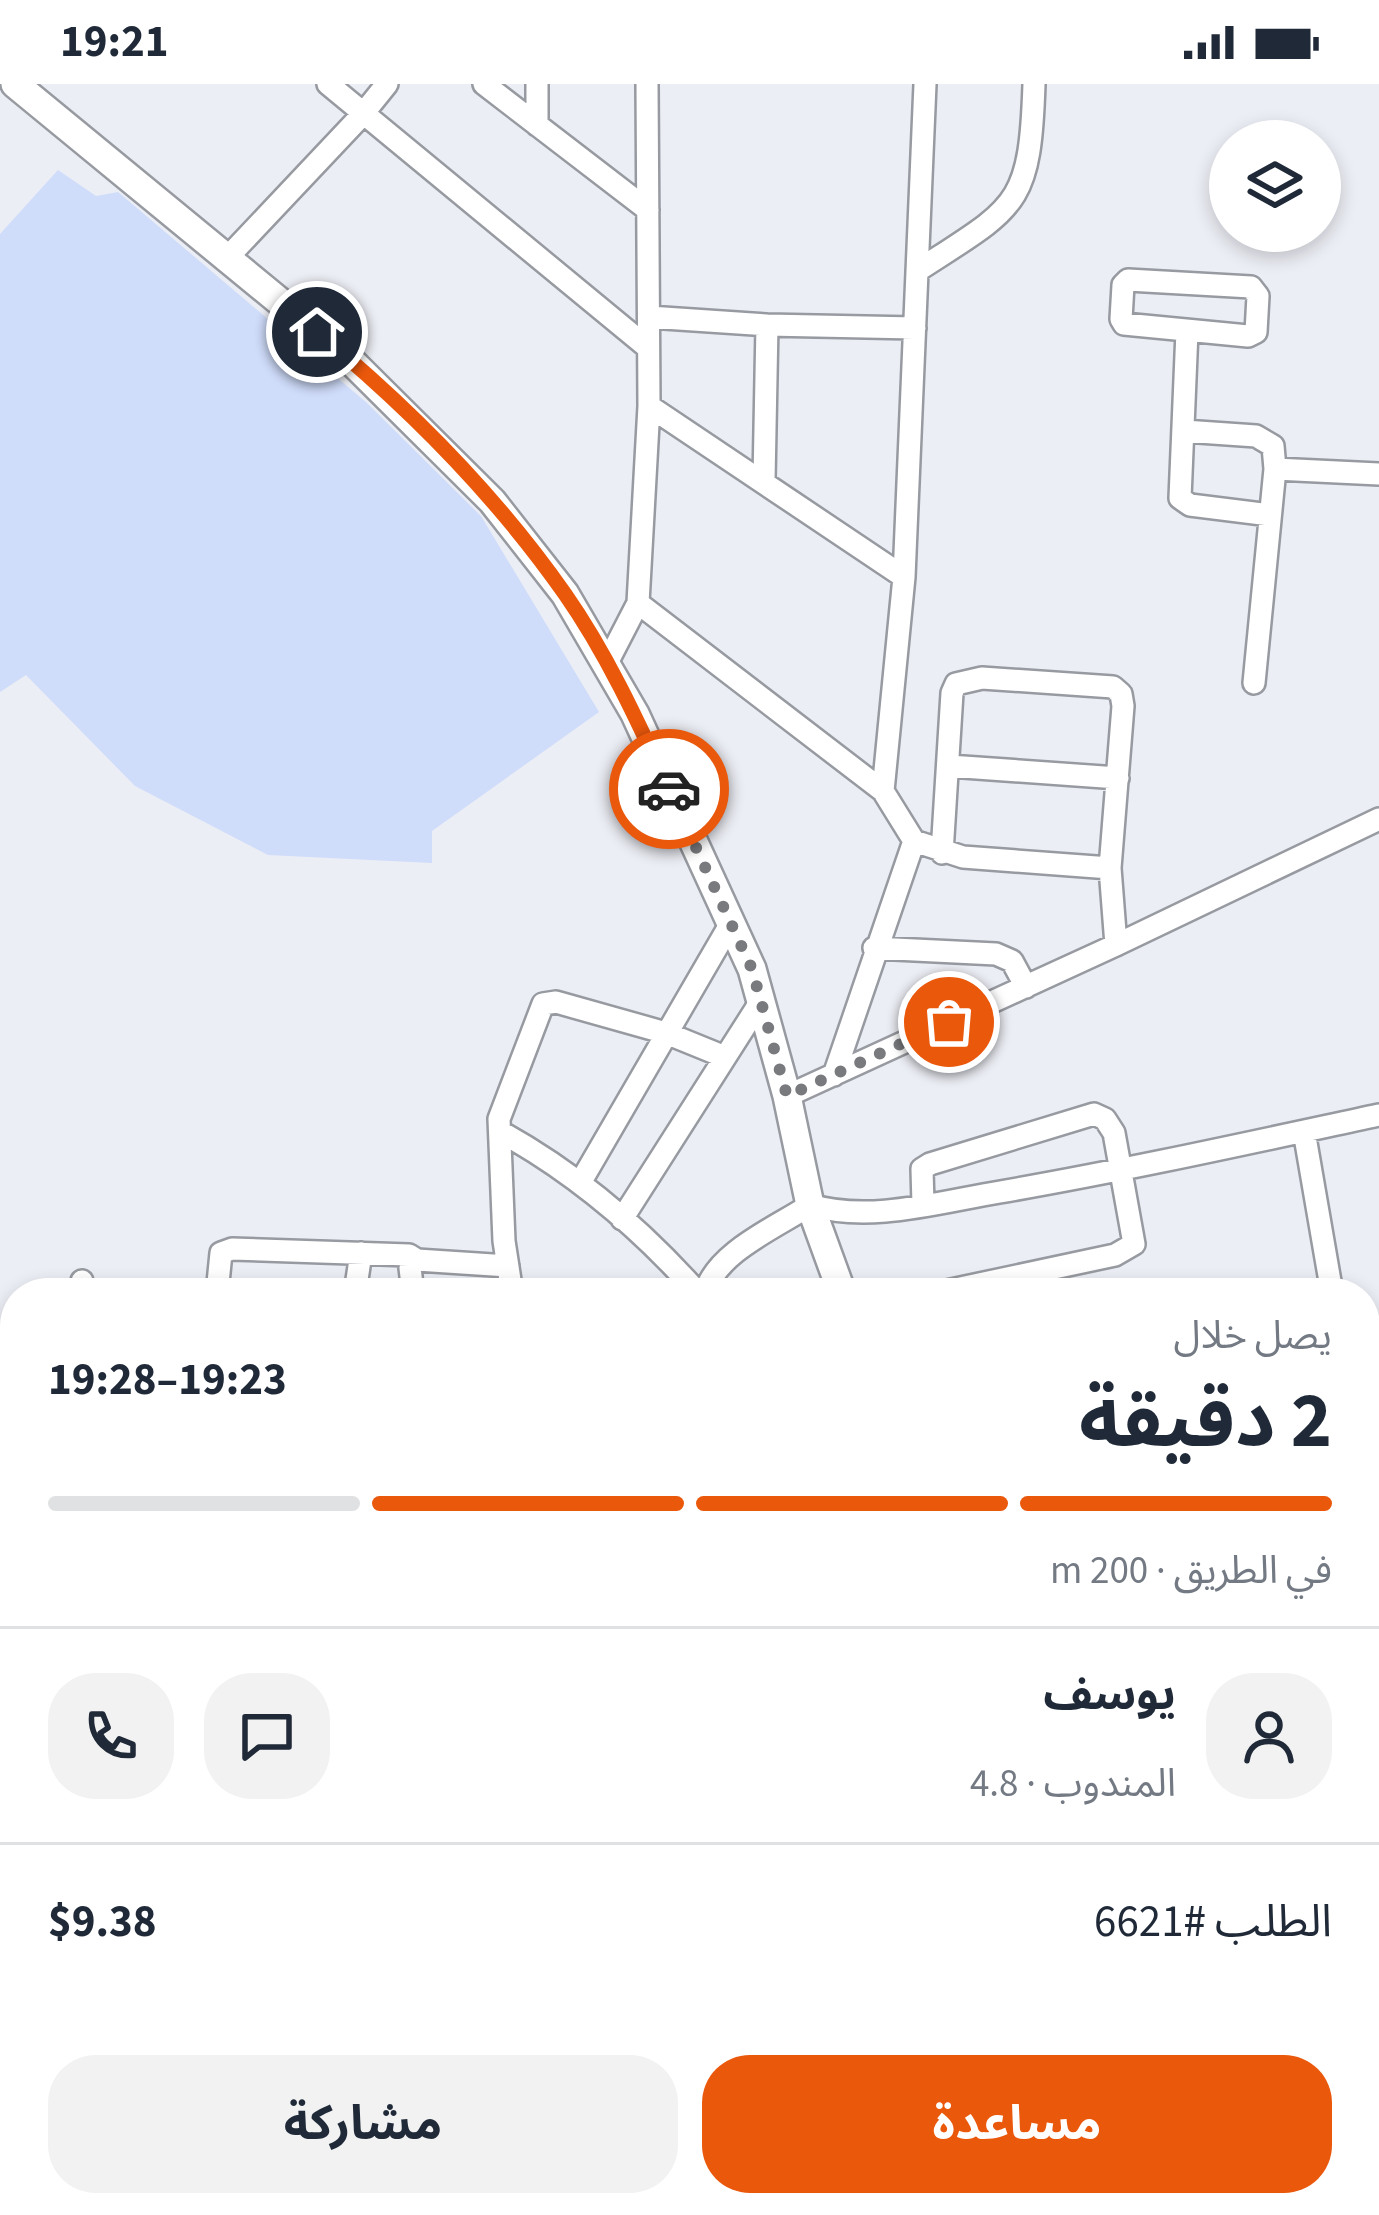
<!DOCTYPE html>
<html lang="ar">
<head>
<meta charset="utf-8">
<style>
  :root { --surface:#fff; --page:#f2f2f3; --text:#1f2937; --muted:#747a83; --line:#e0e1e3; --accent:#ea580c }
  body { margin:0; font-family:"Source Sans 3","Noto Sans Arabic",sans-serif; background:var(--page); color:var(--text); direction:rtl; height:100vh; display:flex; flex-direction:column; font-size:45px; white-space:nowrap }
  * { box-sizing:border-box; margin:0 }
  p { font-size:39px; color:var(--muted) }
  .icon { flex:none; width:66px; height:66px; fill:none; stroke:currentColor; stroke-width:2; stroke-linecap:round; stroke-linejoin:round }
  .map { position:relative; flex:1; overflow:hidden; direction:ltr }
  .details { position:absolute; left:0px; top:1194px; width:1380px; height:939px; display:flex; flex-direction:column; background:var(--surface); border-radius:48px 48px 0 0; box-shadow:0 6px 18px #0003; direction:rtl }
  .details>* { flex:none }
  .tools { position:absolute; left:1209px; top:36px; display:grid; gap:24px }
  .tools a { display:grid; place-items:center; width:132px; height:132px; border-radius:50%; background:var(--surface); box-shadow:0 6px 18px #0003; font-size:60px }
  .pin { position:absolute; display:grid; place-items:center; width:102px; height:102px; color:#fff; margin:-51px; border:6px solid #fff; border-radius:50%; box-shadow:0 3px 12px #0007 }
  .courier { position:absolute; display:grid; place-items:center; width:120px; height:120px; margin:-60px; border:9px solid #ea580c; border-radius:50%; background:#fff; color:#222; box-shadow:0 3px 15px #0007 }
  .head em { font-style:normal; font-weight:700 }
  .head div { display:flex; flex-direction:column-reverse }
  .head { display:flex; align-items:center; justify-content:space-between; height:204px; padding:0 48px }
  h1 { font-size:78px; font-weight:700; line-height:90px }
  .bar { display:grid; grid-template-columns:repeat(4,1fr); gap:18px 12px; align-content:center; height:144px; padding:0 48px }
  .bar i { height:15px; border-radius:9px; background:var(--line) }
  .bar .current { background:var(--accent) }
  .bar p { grid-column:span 4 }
  .line { display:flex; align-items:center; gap:30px; padding:0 48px; border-top:3px solid var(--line) }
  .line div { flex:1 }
  .round { display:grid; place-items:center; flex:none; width:126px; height:126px; border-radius:48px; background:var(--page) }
  .button { display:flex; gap:24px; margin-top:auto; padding:24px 48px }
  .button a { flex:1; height:138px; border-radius:48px; background:var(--accent); color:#fff; font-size:48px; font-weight:700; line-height:138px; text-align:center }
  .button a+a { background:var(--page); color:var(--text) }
  .status { display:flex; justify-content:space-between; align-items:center; height:84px; padding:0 60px; background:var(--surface); direction:ltr }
  .status svg { height:33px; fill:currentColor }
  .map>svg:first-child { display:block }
</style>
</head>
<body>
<div class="status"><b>19:21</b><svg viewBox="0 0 49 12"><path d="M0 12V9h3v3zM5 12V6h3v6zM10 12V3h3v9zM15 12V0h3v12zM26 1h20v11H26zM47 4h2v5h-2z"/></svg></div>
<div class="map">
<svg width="1379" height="2131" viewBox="0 0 1379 2131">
  <rect width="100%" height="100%" fill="#eceef5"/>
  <!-- green -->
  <path fill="#cfdcfa" d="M58,86L96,112L118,108L367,319L481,432L599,628L432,747V779L268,771L135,702L26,591L0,608V150Z"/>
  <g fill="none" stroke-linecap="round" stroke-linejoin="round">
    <!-- minor casing -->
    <g stroke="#979aa0" stroke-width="26">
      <path id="minor" d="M328,0L647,263
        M484,0L648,126
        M537,41V0
        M228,173L362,31L387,0
        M917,187C1017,122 1030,123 1034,0
        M1128,196L1251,203L1258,212L1256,248L1248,252L1124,240L1121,235L1123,201Z
        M649,233L767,241L915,244
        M1187,247L1180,414L1190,421L1270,431
        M649,322L904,493
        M1184,347L1256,352L1273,362L1275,385L1254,599
        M1275,385L1379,390
        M764,396L767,241
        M638,519L883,707L914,757L963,773L1110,784
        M607,579L638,519L649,322L647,0
        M949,682L1118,694
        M883,707L904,493L925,0
        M942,769L952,609L956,600L982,594L1113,603L1121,610L1123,622L1110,784L1116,861
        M874,864L996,870L1012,877L1026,903
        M834,991L914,757
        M787,1012L1116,861L1379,735
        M1304,1047L1332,1209
        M501,1048C575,1089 642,1146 698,1209
        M580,1099L731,839
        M923,1121L922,1085L930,1080L1094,1030L1105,1035L1114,1049L1134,1160L1115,1171L937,1209
        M622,1135L761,917
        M81,1209L82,1197
        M217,1209L221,1169L232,1165L409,1171L417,1176
        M355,1209L361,1169
        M413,1209L410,1184L417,1176L508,1182
        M512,1209L504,1157L499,1035L543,920L556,918L666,949L725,973
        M705,1209C716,1168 777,1143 810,1121C871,1139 939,1118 1000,1108C1127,1086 1253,1058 1379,1031
        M1365,1398L1379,1479
        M0,1570L15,1568
        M1365,1744L1379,1751
        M1365,1821L1379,1812
        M12,2006L4,1738L7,1679L15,1642
        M1365,2047L1373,2004
        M0,2097H15
        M1365,2115L1379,2117
        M841,2118L843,2131
        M222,2131V2118
        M472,2131L474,2118
        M565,2131L566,2118
        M667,2131L668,2118
        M983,2131L993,2118
        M1288,2131L1290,2118"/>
    </g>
    <!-- major casing -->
    <g stroke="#979aa0" stroke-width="32">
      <path id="major" d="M15,0L346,272L492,417L565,510L635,630L752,885L787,1012L810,1121L842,1209
        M1365,1509L1379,1506"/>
    </g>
    <!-- minor -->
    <use href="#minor" stroke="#fff" stroke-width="21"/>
    <!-- major -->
    <use href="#major" stroke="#fff" stroke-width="27"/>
  </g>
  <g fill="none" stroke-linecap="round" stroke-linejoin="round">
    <!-- done -->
    <path stroke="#797a7e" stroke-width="12" stroke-dasharray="0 21.6" d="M669,705L752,885L787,1012L949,938"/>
    <!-- route -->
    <path stroke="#ea580c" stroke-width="15" d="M317,248C408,323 497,413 565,510C607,570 638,638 669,705"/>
  </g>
</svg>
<div class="tools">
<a><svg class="icon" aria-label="layers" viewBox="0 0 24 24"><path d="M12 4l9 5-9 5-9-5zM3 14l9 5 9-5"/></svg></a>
</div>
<div class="pin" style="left:949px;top:938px;background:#ea580c"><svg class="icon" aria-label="bag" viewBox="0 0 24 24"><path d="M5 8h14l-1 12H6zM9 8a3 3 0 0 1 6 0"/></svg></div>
<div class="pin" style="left:317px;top:248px;background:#1f2937"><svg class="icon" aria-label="home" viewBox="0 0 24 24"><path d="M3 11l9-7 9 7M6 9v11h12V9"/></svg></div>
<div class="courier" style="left:669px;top:705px"><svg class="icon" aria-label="car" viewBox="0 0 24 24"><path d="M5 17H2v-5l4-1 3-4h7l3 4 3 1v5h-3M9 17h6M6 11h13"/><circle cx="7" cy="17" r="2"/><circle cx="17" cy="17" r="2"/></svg></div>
<section class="details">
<div class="head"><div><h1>2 دقيقة</h1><p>يصل خلال</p></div><em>19:23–19:28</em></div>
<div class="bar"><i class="current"></i><i class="current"></i><i class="current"></i><i></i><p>في الطريق · 200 m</p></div>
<div class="line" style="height:216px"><a class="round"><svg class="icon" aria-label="person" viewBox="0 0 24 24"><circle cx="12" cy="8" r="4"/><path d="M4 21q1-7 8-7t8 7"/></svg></a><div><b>يوسف</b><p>المندوب · 4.8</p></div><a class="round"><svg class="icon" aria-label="chat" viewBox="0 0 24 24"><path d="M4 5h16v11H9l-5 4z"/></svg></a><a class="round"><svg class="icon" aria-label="phone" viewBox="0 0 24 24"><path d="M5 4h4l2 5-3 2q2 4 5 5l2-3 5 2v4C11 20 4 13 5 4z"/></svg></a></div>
<div class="line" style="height:156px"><div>الطلب #6621</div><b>$9.38</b></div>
<div class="button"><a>مساعدة</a><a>مشاركة</a></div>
</section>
</div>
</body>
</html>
